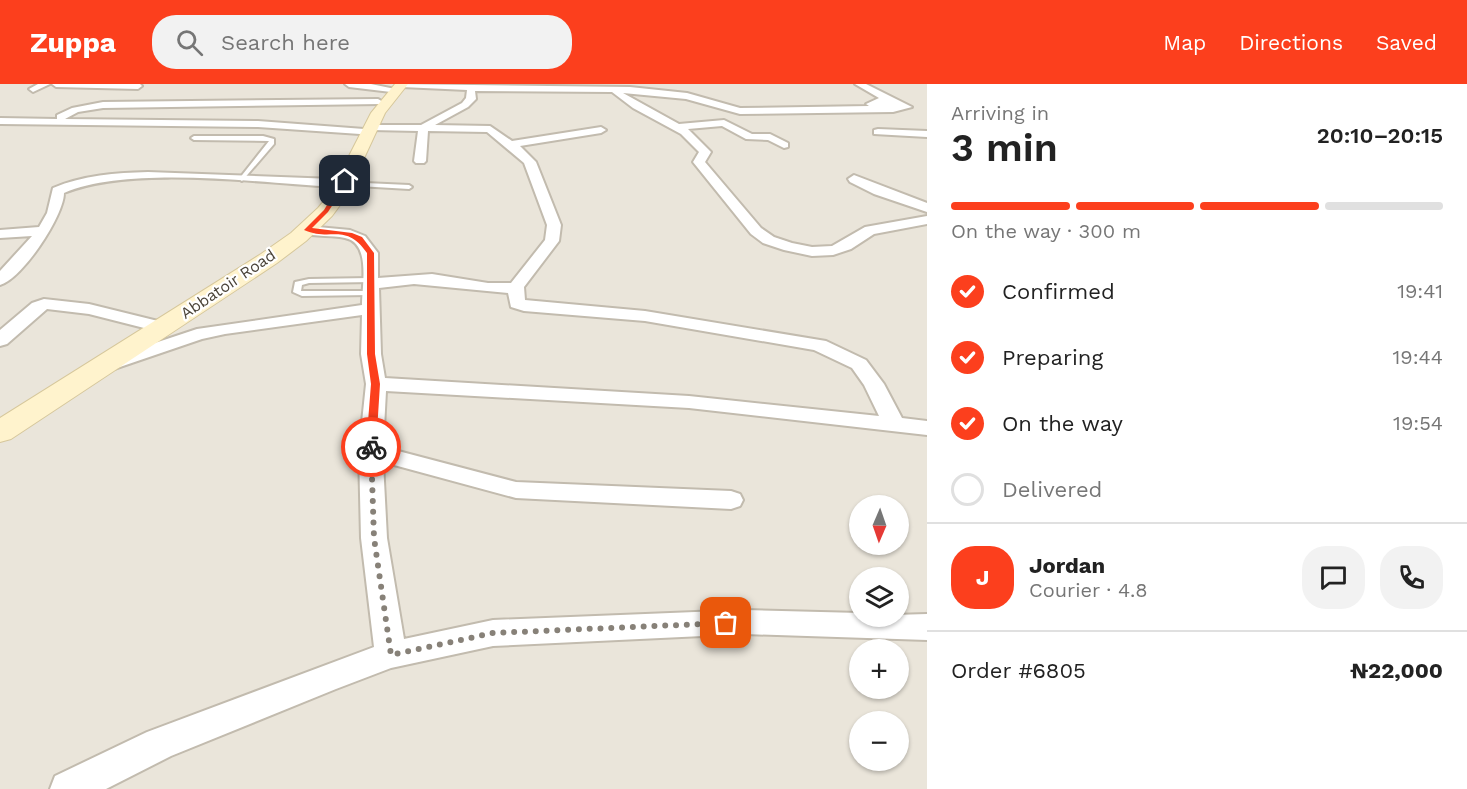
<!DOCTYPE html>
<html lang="en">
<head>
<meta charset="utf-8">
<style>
  :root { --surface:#fff; --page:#f2f2f2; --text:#222; --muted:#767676; --line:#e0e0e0; --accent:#fc3f1d }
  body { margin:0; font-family:"Work Sans",sans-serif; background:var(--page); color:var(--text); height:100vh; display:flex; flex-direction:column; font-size:22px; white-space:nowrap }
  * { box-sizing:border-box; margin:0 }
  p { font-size:20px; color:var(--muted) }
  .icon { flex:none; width:33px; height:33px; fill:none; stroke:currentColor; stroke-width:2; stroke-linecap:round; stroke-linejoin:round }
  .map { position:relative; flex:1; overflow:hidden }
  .sheet { display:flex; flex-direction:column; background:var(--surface); width:540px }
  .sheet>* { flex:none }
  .needle { width:39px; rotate:182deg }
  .controls { position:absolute; left:849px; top:411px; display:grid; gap:12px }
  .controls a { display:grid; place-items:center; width:60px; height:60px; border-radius:50%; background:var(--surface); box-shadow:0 2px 4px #0004; font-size:30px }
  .pin { position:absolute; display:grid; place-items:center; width:51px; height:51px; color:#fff; margin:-26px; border-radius:12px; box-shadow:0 3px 9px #0006 }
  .courier { position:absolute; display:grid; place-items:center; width:60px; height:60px; margin:-30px; border:4px solid #fc3f1d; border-radius:50%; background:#fff; color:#222; box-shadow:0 2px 8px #0007 }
  .overview em { font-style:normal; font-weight:600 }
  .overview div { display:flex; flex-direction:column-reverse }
  .overview { display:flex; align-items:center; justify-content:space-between; height:102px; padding:0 24px }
  h1 { font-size:39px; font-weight:600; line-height:45px }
  .bar { display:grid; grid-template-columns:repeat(4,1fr); gap:9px 6px; align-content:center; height:72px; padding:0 24px }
  .bar i { height:8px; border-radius:4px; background:var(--line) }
  .bar .current { background:var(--accent) }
  .bar p { grid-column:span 4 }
  .line { display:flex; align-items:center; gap:15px; padding:0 24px; border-top:2px solid var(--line) }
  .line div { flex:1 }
  .round { display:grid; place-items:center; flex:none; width:63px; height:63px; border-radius:24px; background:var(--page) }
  ol { padding:0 24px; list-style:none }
  li { display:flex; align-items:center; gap:18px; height:66px }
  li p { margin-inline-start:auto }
  li .icon { padding:6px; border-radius:50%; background:var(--accent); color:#fff; stroke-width:4 }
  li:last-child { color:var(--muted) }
  li i { width:33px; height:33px; border:3px solid var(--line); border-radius:50% }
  header { display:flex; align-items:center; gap:36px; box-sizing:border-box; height:84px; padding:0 30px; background:var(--accent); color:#fff }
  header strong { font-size:28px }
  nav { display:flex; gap:33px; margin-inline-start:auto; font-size:21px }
  .search { width:420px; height:54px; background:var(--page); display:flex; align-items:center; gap:15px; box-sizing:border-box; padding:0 21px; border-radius:24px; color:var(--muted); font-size:22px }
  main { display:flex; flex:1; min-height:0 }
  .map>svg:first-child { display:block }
</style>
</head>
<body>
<header>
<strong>Zuppa</strong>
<div class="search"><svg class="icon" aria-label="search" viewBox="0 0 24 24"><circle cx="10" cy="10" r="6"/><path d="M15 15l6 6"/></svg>Search here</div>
<nav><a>Map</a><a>Directions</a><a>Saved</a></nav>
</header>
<main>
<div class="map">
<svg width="927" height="705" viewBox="0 0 927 705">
  <rect width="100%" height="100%" fill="#f6f3ec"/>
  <!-- residential -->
  <path fill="#eae5da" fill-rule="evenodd" d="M0,0H927V705H0ZM860,422H898V460H860ZM860,494H898V532H860ZM860,566H898V604H860ZM860,638H898V676H860Z"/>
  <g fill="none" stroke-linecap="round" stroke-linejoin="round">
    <!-- lane casing -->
    <g stroke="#c2bbae" stroke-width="4">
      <path id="lane" d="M263,52L274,55V60L242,97L239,95L269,57L194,56L191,54L194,52Z
        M343,98L409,101L412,103L409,105L341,101L340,100Z
        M370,194L374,196L373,198L309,199L302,201L301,207H373L374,209L370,211L302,212L293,208L295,198L309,195Z"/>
    </g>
    <!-- street casing -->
    <g stroke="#c2bbae" stroke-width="4">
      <path id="street" d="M38,0H50L33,8L29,5Z
        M52,0H140L142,2L138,5L56,3Z
        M345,0H371L395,5L391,8L349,3Z
        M398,0L630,3L687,9L740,24L869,22L866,20L879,14L855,0H866L912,23L893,28L740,30L686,15L623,9L679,40L724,36L752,50H770L788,59V63L784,64L768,56L746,55L722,42L688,45L711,68L705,78L761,144L774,153L792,159L812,163L832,162L865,143L927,132V140L874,150L851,165L833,171L812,172L784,166L763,159L751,150L693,78L699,68L681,50L633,24L612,8L475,7L476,15L468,23L435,41L490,42L512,57L601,43L606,46L601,49L520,62L536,78L561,141L559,157L524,203L525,216L645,227L826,257L866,276L884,300L902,334L927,337V351L689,324L386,307L383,363L516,398L731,407L740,410L743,416L740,422L731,425L516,414L383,378L387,454L404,555L493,536L745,526L860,529V532L927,530V556L745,550L493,562L391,584L336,605L171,672L106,705H50L55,692L147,648L374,563L361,454L359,367L366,300L361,270L362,231L225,250L202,255L114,285L107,283L104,279L107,275L197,245L362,221C362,201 371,159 345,154C331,151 316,153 302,149L300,146L307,142L350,146L365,152L378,169V194L432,190L488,199H511L545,156L547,141L524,79L487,48L428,47L426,77L424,79H416L414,77L418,47L371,46L366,43L367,41H421L462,19L466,14L467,6L402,3ZM414,200L508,209L511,223L524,227L645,237L814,266L852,284L864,301L879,332L689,312L385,294L381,270L379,204Z
        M378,15L383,18L381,20L103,24L78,28L65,35L258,37L364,45V49L360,50L258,43L0,40V34L57,35V31L72,24L103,18Z
        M878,45L927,47V53L874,50V46Z
        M148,88L334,95L340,99L334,103C260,99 131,81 64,109C64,132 22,195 0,201V187L32,152L0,154V146L39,143L47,129L53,104C84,91 115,89 148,88Z
        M854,91L927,119V128L874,110L850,98L848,95Z
        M44,215L89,220L162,238L165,242L162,246L156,247L89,230L47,225L7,260L0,262V246L32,219Z"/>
    </g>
    <!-- secondary casing -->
    <g stroke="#d6c79b" stroke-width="2">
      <path id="secondary" d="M395,0H408L385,29L346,113L332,132L306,157L277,179L11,355L0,358V334L261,170L291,149L318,124L329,111L371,29Z"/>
    </g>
    <!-- lane -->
    <use href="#lane" fill="#fff" fill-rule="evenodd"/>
    <!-- street -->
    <use href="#street" fill="#fff" fill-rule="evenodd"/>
    <!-- secondary -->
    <use href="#secondary" fill="#fff3cd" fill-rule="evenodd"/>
  </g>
  <!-- route -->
  <path fill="#fc3f1d" d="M343,95L348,97L328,128L312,144L352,149L362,153L374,169L375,270L380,300L376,363L371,366L366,363L371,300L367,270V169C345,138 331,158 304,146L324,126Z"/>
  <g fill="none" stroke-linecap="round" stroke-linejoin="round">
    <!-- done -->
    <path stroke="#878178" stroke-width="6" stroke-dasharray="0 10.8" d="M371,363L374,454L391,571L493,549L726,539"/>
  </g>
  <g text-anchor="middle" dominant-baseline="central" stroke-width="4.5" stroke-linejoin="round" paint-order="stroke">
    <!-- far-street labels -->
    <g font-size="16" fill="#4b4439" stroke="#fff">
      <text transform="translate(228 200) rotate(-34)">Abbatoir Road</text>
    </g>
  </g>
</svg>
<div class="controls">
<a><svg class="needle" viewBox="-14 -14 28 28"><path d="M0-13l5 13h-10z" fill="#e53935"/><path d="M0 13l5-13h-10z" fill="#767676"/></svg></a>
<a><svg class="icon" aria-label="layers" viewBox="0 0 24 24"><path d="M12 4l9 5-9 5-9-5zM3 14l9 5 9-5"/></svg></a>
<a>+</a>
<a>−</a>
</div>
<div class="pin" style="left:726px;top:539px;background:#ea580c"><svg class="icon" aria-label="bag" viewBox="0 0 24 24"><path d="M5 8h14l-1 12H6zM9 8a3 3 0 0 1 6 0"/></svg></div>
<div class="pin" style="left:345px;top:97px;background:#1f2937"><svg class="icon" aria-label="home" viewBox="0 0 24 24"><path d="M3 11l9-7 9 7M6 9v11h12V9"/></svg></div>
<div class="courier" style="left:371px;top:363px"><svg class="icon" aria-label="bike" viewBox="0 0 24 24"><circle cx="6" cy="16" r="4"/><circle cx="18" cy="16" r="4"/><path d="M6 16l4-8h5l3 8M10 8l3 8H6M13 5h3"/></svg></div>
</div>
<section class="sheet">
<div class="overview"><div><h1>3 min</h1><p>Arriving in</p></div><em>20:10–20:15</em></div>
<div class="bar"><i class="current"></i><i class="current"></i><i class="current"></i><i></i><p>On the way · 300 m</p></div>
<ol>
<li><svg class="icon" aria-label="check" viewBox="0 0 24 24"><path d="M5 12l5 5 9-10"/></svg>Confirmed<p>19:41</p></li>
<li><svg class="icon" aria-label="check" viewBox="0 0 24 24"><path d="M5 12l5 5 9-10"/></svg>Preparing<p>19:44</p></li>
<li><svg class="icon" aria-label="check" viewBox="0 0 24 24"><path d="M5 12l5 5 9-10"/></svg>On the way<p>19:54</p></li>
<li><i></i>Delivered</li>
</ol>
<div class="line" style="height:108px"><b class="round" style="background:var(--accent);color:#fff">J</b><div><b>Jordan</b><p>Courier · 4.8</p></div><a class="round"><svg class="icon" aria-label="chat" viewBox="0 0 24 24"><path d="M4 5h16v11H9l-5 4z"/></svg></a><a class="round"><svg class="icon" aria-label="phone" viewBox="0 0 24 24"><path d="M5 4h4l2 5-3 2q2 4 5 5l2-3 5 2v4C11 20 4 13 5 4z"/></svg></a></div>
<div class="line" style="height:78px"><div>Order #6805</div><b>₦22,000</b></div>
</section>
</main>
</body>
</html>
